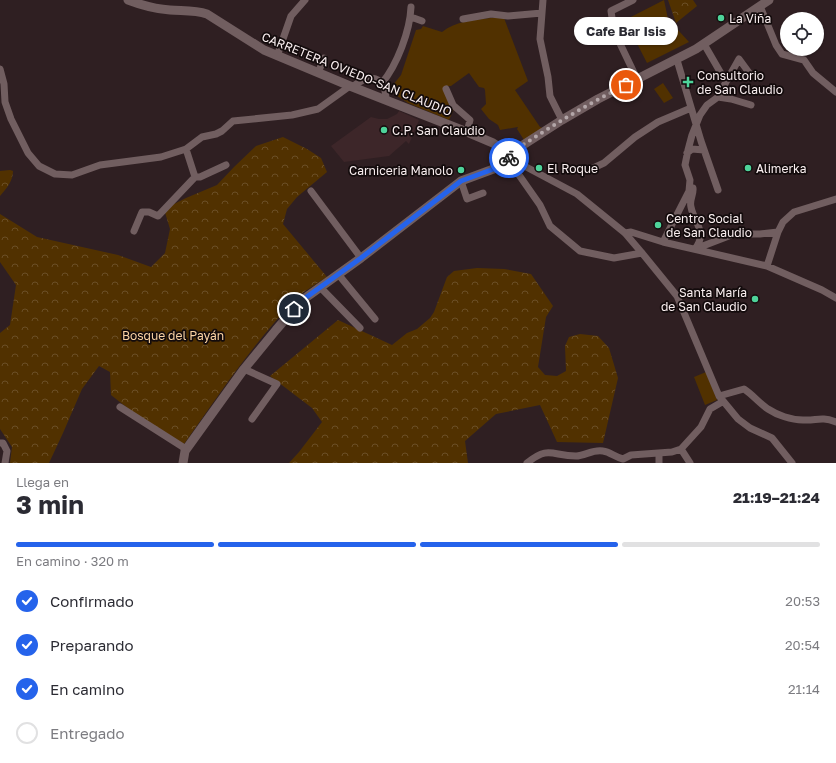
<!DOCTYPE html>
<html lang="es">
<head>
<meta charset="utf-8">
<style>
  :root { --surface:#fff; --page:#f7f7f7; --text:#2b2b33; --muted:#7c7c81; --line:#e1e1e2; --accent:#2563eb }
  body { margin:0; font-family:"Golos Text",sans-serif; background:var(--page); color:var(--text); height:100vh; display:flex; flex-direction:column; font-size:15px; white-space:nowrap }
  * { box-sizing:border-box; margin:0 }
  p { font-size:13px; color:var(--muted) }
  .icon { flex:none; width:22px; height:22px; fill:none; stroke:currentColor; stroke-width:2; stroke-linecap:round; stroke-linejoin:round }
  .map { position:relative; height:463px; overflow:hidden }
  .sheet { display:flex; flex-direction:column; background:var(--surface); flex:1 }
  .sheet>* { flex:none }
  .controls { position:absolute; left:780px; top:12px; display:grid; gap:8px }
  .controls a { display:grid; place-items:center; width:44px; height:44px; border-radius:50%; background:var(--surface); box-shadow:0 1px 3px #0004; font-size:20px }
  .pin { position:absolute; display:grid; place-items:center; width:34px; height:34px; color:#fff; margin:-17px; border:2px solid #fff; border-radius:50%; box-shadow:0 1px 4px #0007 }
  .courier { position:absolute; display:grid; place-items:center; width:40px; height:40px; margin:-20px; border:3px solid #2563eb; border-radius:50%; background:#fff; color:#222; box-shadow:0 1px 5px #0007 }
  .bubble { position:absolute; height:28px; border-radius:14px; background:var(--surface); box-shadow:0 1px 3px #0004; font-size:13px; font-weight:700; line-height:28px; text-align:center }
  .summary em { font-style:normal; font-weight:700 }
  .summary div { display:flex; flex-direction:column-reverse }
  .summary { display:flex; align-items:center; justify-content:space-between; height:68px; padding:0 16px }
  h1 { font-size:26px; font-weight:700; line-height:30px }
  .bar { display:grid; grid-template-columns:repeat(4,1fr); gap:6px 4px; align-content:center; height:48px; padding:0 16px }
  .bar i { height:5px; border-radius:3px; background:var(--line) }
  .bar .on { background:var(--accent) }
  .bar p { grid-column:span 4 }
  ol { padding:0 16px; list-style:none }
  li { display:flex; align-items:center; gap:12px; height:44px }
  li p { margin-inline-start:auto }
  li .icon { padding:4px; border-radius:50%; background:var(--accent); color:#fff; stroke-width:4 }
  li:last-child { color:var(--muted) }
  li i { width:22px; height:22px; border:2px solid var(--line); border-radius:50% }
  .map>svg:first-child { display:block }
</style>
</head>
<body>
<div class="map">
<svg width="836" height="463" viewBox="0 0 836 463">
  <defs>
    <pattern id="forest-crowns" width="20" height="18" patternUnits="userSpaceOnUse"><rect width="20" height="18" fill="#513100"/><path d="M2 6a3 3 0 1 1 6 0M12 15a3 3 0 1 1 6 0" fill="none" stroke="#6b4f26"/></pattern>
  </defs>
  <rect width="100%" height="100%" fill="#2f1f22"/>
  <!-- built -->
  <path fill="#3d2629" d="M399,111L419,120L409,144L406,141L389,156L344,162L331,146L371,117L379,119H387L397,114Z"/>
  <!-- green -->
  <path fill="#513100" d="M664,0L668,19L689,42L647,63L625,20Z
    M491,18H504L528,81L515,90L540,127L543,128L524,140L517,129L518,127L500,130L498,125L489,119L481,109L486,104L485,90L484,88L479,87L469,73L451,86H444L445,92L454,109L449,120L408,103L394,94L393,85L401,75L416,30L421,29L423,26L442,32C456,21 473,20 491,18Z
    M663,83L673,98L664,103L654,89Z
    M706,372L717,400L705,405L694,377Z"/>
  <!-- forest -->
  <path fill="url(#forest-crowns)" d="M668,0H693L697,6L676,23Z
    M283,137L307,149L321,158L327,172L297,197L287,209L283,224L327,277C317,284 305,290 297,298C253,343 218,396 182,447L154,429L111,395L110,372L99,366L82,389L63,433L49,463H10L12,447L0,429V333L10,325L16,285L0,262V214L37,237L118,255L151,267L165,253L170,229L164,209L186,198L217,185L234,167L256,146Z
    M10,170L13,171C13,181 6,189 0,196V171Z
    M477,268L504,269L531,274L553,306L546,317L538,367L545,375L557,376L566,371L565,346L569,337L580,334L598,336L609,348L618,378L603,443L557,442L540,405L496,414L465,441L468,463H289L299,452L322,422L312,408L270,376L338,320L392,345L407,333L417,329L430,318L434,312L447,277L454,271Z"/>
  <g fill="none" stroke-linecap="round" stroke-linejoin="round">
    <!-- street -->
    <path stroke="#715e60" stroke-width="7" d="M543,0L540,39L548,77L550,96L562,120
      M633,0L611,11L614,31L637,79
      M760,6L776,45L782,54L804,60L813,73L836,92
      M411,17L422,21
      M463,19L491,14L508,16L542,13
      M704,44L726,82L739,59L750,74
      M277,56L291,16L305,0
      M677,60L701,141L718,190
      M0,69L4,84L5,102L11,119L28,153L39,166L55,174L72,175L100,165L161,157L186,149L202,137L216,134L222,131L233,121L292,115L318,109L350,86
      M318,73L324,58
      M382,83C397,65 410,31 411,7
      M352,87C370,73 385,75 386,99
      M446,89L453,105L470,120L467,132
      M718,97L726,82
      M687,153L692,149L704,150
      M510,156L515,161L577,194L625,233L642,253L677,296L719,396L738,419L750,428L772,438L792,463
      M510,156L512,165L540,205L550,226L580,251L614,258L642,253
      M591,169L604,163L635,137L658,122L691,108
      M195,177H200L226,165
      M461,181L467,199L483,193
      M693,188C694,194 689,200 691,207C694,223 708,232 695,249
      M311,191L361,258
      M134,231L142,212H149L158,216L195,177L186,149
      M625,233L631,232L663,242L767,266L822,290L836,298
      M663,242L689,191L690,180L685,165L688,150L692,135L700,115L707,105L718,97L731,99L751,105
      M695,249L734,234H760L778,232L783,222L794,212L836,199
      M767,266L778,232
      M338,274L375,319
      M320,287L360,328
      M244,369L277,384L252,419
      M719,396L744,389C752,394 760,404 768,409C777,415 791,420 803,420C817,421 820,416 836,422
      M120,407L186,449
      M0,443H3L7,451L5,463
      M681,449L690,463
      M659,453V463
      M527,463C549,445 552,456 576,456C585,456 593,449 603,451C610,452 615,457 623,459L631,455L672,452L681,449L701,427L710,409L722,402"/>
    <!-- secondary -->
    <path stroke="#715e60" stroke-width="9" d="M128,0C141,5 156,9 170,10C183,11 195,10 207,14L264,50L350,86L467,132L493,143L509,154
      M509,154L562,120L598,99L696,49L769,0
      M183,463L185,451L244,369L276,330L301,301L361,258L461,181L507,164L508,162L509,154"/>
  </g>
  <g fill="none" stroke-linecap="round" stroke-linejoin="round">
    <!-- done -->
    <path stroke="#b3a6a8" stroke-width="4" stroke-dasharray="0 7.2" d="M509,158V154C547,129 585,105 626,85"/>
    <!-- route -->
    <path stroke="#2563eb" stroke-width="5" d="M294,309L301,301L361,258L461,181L507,164L509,158"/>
  </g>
  <!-- markers -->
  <g fill="#4ed39a" stroke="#130b0c" stroke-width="1.5">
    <circle cx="721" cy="18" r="4"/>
    <path d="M686 76h4v4h4v4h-4v4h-4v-4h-4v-4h4z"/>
    <circle cx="384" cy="130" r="4"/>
    <circle cx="539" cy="168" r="4"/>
    <circle cx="748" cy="168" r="4"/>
    <circle cx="461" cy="170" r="4"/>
    <circle cx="658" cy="225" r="4"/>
    <circle cx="755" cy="299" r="4"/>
  </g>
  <g text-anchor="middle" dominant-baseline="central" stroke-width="3.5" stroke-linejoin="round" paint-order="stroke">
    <!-- poi labels -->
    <g font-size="12" fill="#faeff0" stroke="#130b0c" text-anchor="start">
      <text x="729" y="18">La Viña</text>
      <text x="697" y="75">Consultorio<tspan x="697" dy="14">de San Claudio</tspan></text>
      <text x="392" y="130">C.P. San Claudio</text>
      <text x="547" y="168">El Roque</text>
      <text x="756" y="168">Alimerka</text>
      <text x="453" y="170" text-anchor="end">Carniceria Manolo</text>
      <text x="666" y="218">Centro Social<tspan x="666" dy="14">de San Claudio</tspan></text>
      <text x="747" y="292" text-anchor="end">Santa María<tspan x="747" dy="14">de San Claudio</tspan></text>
    </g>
    <!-- street labels -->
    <g font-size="12" fill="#faeff0" stroke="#130b0c">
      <text transform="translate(357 74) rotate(22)">CARRETERA OVIEDO-SAN CLAUDIO</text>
    </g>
    <!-- park labels -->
    <g font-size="12" fill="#fad2a4" stroke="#130b0c">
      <text x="173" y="335">Bosque del Payán</text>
    </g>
  </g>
</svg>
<div class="controls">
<a><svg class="icon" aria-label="locate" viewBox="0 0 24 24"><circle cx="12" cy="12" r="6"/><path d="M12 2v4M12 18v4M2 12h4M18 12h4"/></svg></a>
</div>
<div class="pin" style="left:626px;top:85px;background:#ea580c"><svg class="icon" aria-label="bag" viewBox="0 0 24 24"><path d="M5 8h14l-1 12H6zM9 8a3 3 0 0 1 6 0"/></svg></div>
<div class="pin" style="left:294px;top:309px;background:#1f2937"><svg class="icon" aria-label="home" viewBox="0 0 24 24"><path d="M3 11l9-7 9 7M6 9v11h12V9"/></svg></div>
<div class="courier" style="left:509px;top:158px"><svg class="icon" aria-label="bike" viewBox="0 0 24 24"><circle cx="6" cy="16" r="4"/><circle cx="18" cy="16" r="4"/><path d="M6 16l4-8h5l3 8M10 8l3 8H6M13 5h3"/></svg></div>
<div class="bubble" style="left:574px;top:17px;width:104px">Cafe Bar Isis</div>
</div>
<section class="sheet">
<div class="summary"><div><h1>3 min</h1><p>Llega en</p></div><em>21:19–21:24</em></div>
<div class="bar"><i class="on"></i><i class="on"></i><i class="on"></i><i></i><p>En camino · 320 m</p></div>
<ol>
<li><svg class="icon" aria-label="check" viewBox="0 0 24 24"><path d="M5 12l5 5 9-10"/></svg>Confirmado<p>20:53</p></li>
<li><svg class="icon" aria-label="check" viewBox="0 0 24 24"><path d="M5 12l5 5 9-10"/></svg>Preparando<p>20:54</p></li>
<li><svg class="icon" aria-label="check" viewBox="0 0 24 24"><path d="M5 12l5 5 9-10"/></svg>En camino<p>21:14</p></li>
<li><i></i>Entregado</li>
</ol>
</section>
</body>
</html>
